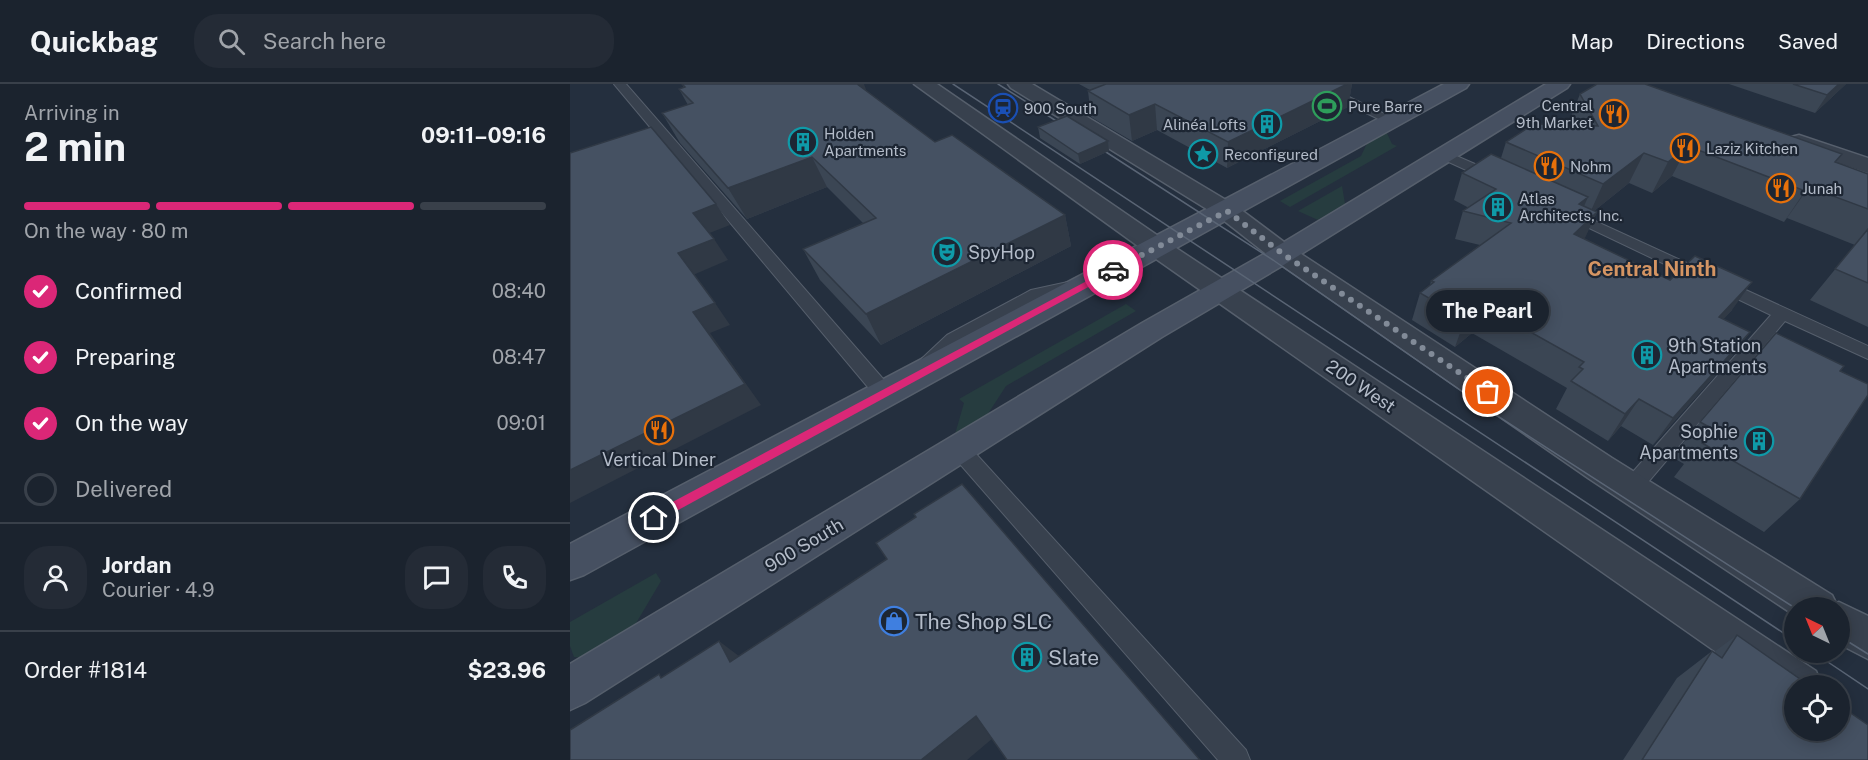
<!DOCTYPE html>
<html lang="en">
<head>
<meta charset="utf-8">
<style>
  :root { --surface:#1b232e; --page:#242b36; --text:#f1f3f6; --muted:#a0a4aa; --line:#39404a; --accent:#db2777 }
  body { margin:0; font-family:"Public Sans",sans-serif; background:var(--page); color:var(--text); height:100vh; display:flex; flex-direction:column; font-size:22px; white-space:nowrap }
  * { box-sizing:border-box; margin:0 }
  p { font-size:20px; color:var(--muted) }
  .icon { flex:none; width:33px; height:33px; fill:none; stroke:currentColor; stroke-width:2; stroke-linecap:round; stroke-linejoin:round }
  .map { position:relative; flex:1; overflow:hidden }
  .side { display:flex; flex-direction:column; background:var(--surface); width:570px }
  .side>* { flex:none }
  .needle { width:39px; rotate:317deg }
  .fabs { position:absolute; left:1214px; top:513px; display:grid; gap:12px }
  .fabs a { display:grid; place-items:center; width:66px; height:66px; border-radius:50%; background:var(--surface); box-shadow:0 3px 15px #0003,0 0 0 2px var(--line); font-size:30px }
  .pin { position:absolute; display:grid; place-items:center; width:51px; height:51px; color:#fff; margin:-26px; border:3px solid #fff; border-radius:50%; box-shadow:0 2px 6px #0007 }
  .courier { position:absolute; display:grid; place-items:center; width:60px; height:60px; margin:-30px; border:4px solid #db2777; border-radius:50%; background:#fff; color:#222; box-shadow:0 2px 8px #0007 }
  .bubble { position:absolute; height:42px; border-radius:21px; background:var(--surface); box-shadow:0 3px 15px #0003,0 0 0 2px var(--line); font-size:20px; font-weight:700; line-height:42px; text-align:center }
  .headline em { font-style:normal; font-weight:700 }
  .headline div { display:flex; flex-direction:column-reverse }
  .headline { display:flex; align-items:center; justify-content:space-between; height:102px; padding:0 24px }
  h1 { font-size:39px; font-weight:700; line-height:45px }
  .bar { display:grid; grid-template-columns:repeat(4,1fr); gap:9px 6px; align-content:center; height:72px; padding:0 24px }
  .bar i { height:8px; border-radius:4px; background:var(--line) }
  .bar .on { background:var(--accent) }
  .bar p { grid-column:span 4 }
  .line { display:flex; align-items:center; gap:15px; padding:0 24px; border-top:2px solid var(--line) }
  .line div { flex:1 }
  .round { display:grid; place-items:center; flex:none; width:63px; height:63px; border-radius:24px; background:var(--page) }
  ol { padding:0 24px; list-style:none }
  li { display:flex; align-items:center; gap:18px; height:66px }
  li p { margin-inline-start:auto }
  li .icon { padding:6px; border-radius:50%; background:var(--accent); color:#fff; stroke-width:4 }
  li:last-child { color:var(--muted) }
  li i { width:33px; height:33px; border:3px solid var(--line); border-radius:50% }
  header { display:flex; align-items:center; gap:36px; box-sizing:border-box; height:84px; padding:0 30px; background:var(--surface); border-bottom:2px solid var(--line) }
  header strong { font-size:28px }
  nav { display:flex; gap:33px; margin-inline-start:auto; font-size:21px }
  .search { width:420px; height:54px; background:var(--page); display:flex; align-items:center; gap:15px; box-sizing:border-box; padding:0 21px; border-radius:24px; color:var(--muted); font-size:22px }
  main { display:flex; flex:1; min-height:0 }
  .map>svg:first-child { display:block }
</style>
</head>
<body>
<header>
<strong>Quickbag</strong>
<div class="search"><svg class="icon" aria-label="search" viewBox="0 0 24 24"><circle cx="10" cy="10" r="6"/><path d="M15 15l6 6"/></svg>Search here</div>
<nav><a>Map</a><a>Directions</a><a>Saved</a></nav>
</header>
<main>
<section class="side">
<div class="headline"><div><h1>2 min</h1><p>Arriving in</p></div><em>09:11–09:16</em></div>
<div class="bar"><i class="on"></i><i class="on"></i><i class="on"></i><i></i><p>On the way · 80 m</p></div>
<ol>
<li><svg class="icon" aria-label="check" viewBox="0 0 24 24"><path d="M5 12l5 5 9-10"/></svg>Confirmed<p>08:40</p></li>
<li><svg class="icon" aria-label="check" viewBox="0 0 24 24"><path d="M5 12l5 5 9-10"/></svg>Preparing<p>08:47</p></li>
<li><svg class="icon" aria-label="check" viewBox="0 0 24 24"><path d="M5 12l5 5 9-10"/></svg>On the way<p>09:01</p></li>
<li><i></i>Delivered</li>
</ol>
<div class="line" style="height:108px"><a class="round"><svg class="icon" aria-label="person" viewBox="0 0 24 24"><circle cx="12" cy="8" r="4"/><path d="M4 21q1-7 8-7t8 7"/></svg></a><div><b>Jordan</b><p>Courier · 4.9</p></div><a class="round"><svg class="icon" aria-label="chat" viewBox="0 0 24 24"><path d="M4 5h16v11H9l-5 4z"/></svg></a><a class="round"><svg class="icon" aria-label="phone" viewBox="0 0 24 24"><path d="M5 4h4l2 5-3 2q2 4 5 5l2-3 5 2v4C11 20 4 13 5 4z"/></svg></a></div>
<div class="line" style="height:78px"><div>Order #1814</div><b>$23.96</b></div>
</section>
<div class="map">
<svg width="1298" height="676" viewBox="0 0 1298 676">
  <rect width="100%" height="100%" fill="#242f3e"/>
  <!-- green -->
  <path fill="#263c3f" d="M815,45L822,60L827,62L720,123L710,117L791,72L800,53Z
    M772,102L775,120L748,136L728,127Z
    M556,220L566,227L436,302L412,339L383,357L394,319L389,315Z
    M86,489L91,497L62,546L15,574L4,573L0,562V538Z"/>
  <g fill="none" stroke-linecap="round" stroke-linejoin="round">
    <!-- lane casing -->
    <g stroke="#565f6c" stroke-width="2">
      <path id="lane" d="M44,0H56L321,304L323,309L321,314L314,316L307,314Z
        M736,0H752L829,37L827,40H819Z
        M875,67L928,90L930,93L923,97L918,96L870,74L868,71Z
        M999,125L1298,262V275L1215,237L1068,410L1061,413L1054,410L1050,404L1054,398L1201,231L994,132L992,129Z
        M507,196L513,197L515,201L513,205L472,214L389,259L361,285L355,286L349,285L346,280L377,251L461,206Z
        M390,358L397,360L676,666L680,676H648L383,372L380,366L383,360Z"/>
    </g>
    <!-- street casing -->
    <g stroke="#565f6c" stroke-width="3">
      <path id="street" d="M344,0H367L597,158L1246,587L1252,602H1224V621L1216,617L579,170Z
        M438,0H462L666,122L722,164L1042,374L1262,511L1266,519L1269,518L1298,532V575L1269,560V524H1224V531L1018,394L704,176L648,132L441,4Z
        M1229,51L1298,74V89L1221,63L1218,58L1221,53Z"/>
    </g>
    <!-- secondary casing -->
    <g stroke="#565f6c" stroke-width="3">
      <path id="secondary" d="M874,0H899L896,4L14,491L0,496V460Z
        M976,0H1000L997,4L712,182L592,253L15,619L0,626V580L572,239L694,170Z"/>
    </g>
    <!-- lane -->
    <use href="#lane" fill="#38414e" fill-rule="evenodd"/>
    <!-- street -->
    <use href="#street" fill="#38414e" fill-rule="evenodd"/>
    <!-- secondary -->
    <use href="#secondary" fill="#465061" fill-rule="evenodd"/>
    <!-- tram -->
    <path stroke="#5a6575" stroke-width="1.5" d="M383,0L1224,556
      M428,0L499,45
      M522,59L703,176L926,331L1225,524
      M1269,552L1298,570
      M1243,568L1298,605"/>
  </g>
  <!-- wall -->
  <path fill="#3b4654" d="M112,0L297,7L365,58L495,131L501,162L311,261L250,196L233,165L293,139L257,103L177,135L110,59L92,29L118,21L109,5L114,4Z
    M509,0H782L778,23L657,84L587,46L562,57L521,33L518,7L520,6Z
    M1159,0H1276L1245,29Z
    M1010,10L1266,78L1298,90V243L1240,216L1285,161L1217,134L1214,138L1102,92L1082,109L1059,99L1024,127L1027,128L1014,155L1162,226L1153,235L1180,248L1159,276L1083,361L1051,342L1038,357L986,325L997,304L902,249L885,263L842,236L850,209L860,201L861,197L910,161L885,155L893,127L899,124L884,116L892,89L931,74L936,58L999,41L998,40Z
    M468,43L538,57L539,67L510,80L470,54Z
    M1270,287L1230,415L1194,448L1104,393L1114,380L1102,373L1130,338Z
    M1167,551L1298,676H1053L1107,594L1142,567L1144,568Z"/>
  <!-- shaded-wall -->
  <path fill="#303945" d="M278,0H294L299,14Z
    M777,0H782L778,23L657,84L658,58Z
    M1269,0H1276L1245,29L1257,11Z
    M585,20L587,46L562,57L559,31Z
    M538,57L539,67L510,80L508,70Z
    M1118,62L1102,92L1082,109L1098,78Z
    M1074,69L1059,99L1019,131L1033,100Z
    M242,73L257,103L177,135L158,104Z
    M1239,103L1217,134L1214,138L1235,107Z
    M1018,113L1006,141L1009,120Z
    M146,120L160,141L137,150L123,129Z
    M1027,128L1014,156L1004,150Z
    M495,131L501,162L311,261L296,230Z
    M144,155L158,176L123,191L108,169Z
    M1182,198L1162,226L1130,261L1149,233Z
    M145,219L160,241L140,249L191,321L0,419V386L123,228Z
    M912,221L902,249L885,263L895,235Z
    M1180,248L1159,276L1083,361L1103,334Z
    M1069,315L1051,342L1038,357L1055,330Z
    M149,557L182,582L160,578Z
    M406,632L423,654L397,676H351Z"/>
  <!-- building -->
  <path fill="#455162" stroke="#303945" stroke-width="1.5" d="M112,0H287L365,58L382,51L495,131L296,230L233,165L306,134L242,73L158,104L92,29L123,19L109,5L115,3Z
    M536,0H777L658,58L585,20L559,31L518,7Z
    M1027,0H1075L1272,70L1265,78L1298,90V125L1239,103L1235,107L1118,62L1098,78L1074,69L1033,100L936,58L964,40L1028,42L1010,10Z
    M1223,0H1269L1257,11Z
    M497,32L538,57L508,70L468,43Z
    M81,43L146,120L123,129L144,155L108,169L145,219L123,228L175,300L0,386V69Z
    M921,70L1018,113L1009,120L1027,128L1004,150L1100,196L1125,172L1182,198L1149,233L1180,248L1103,334L1069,315L1055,330L1001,297L1013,285L1009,283L1014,278L912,221L895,235L850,209L864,198L861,197L941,139L893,127L926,105L892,89Z
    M1298,145V199L1265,185Z
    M1206,249L1274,282L1270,287L1298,300V311L1230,415L1132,359L1143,345L1130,338Z
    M392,400L630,676H437L406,632L351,676H0V646L89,590L91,594L149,557L160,578L317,475L306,459L346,433L344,430Z
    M1167,551L1240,602H1224V646H1269V621L1298,641V676H1072L1142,567L1152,574Z"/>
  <!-- route -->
  <path fill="#db2777" d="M543,183L546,184V188L88,437H80V430Z"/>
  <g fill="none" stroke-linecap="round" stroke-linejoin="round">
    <!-- done -->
    <path stroke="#828b98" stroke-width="6" stroke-dasharray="0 10.8" d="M543,186L657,127L713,170L918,308"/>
  </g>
  <!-- icons -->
  <defs>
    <g id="stadium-ring" transform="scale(1.5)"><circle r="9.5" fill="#1d2633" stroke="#2e9e5b" stroke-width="1.5"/><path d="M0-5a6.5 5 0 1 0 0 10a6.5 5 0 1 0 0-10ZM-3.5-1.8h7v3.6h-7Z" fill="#2e9e5b"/></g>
    <g id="station-ring" transform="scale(1.5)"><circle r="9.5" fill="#1d2633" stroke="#1a4fb4" stroke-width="1.5"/><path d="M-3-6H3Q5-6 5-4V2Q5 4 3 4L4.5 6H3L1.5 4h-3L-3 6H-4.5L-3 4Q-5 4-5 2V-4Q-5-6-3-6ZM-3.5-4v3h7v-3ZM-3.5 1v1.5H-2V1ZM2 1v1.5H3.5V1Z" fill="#1a4fb4"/></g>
    <g id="restaurant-ring" transform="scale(1.5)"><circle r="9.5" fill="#1d2633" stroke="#e8710a" stroke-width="1.5"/><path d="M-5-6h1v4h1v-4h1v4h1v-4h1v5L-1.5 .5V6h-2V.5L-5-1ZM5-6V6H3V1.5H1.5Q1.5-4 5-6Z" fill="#e8710a"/></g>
    <g id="building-ring" transform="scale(1.5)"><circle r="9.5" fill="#1d2633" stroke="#0f9aa8" stroke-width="1.5"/><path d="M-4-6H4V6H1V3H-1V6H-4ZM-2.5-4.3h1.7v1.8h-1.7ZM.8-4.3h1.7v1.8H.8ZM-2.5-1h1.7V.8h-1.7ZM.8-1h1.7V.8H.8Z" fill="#0f9aa8"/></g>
    <g id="sight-ring" transform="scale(1.5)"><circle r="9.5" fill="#1d2633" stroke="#0f9aa8" stroke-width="1.5"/><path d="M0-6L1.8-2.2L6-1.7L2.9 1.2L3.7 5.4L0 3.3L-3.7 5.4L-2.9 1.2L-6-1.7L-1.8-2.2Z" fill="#0f9aa8"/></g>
    <g id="theatre-ring" transform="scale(1.5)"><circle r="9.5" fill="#1d2633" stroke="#0f9aa8" stroke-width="1.5"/><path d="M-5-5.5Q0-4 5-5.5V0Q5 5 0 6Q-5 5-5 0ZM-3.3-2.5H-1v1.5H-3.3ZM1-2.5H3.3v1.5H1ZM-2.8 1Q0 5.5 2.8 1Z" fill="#0f9aa8"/></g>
    <g id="shop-ring" transform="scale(1.5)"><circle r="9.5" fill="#1d2633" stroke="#3f7fe0" stroke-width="1.5"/><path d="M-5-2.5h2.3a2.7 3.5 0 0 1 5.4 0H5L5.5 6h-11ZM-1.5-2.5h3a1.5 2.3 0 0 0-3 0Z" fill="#3f7fe0"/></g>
  </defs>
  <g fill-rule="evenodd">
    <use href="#stadium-ring" x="757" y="22"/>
    <use href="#station-ring" x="433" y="24"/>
    <use href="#restaurant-ring" x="1044" y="30"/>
    <use href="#building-ring" x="697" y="40"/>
    <use href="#building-ring" x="233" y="58"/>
    <use href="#restaurant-ring" x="1115" y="64"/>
    <use href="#sight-ring" x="633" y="70"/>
    <use href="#restaurant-ring" x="979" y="82"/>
    <use href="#restaurant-ring" x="1211" y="104"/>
    <use href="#building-ring" x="928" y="123"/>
    <use href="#theatre-ring" x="377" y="168"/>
    <use href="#building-ring" x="1077" y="271"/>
    <use href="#restaurant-ring" x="89" y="346"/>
    <use href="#building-ring" x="1189" y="357"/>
    <use href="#shop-ring" x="324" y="537"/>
    <use href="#building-ring" x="457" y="573"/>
  </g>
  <g text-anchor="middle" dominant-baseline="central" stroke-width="4.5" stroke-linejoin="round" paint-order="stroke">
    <!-- far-poi labels -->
    <g font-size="15" fill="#b4bcc9" stroke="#1d2633" text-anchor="start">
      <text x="1023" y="21" text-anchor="end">Central<tspan x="1023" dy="17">9th Market</tspan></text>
      <text x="778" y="22">Pure Barre</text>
      <text x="454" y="24">900 South</text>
      <text x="676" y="40" text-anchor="end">Alinéa Lofts</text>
      <text x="254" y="49">Holden<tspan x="254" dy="17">Apartments</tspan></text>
      <text x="1136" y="64">Laziz Kitchen</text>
      <text x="654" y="70">Reconfigured</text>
      <text x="1000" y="82">Nohm</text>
      <text x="1232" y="104">Junah</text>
      <text x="949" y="114">Atlas<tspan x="949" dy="17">Architects, Inc.</tspan></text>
    </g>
    <!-- poi labels -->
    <g font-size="18" fill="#b4bcc9" stroke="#1d2633" text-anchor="start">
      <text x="398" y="168">SpyHop</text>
      <text x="1098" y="261">9th Station<tspan x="1098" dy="21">Apartments</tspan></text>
      <text x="1168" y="347" text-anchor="end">Sophie<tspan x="1168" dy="21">Apartments</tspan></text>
      <text x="89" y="375" text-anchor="middle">Vertical Diner</text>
    </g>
    <!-- street labels -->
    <g font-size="18" fill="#b4bcc9" stroke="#1d2633">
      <text transform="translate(791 302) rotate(34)">200 West</text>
      <text transform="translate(234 461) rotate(-31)">900 South</text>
    </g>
    <!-- neighbourhood labels -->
    <g font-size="20" font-weight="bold" fill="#d59563" stroke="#1d2633">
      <text x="1082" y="185">Central Ninth</text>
    </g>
    <!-- near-poi labels -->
    <g font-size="21" fill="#b4bcc9" stroke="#1d2633" text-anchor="start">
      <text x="345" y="537">The Shop SLC</text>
      <text x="478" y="573">Slate</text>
    </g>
  </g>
</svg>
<div class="fabs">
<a><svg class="needle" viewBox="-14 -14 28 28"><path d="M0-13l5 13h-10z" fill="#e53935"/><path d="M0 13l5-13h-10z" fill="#a0a4aa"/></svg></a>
<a><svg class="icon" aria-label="locate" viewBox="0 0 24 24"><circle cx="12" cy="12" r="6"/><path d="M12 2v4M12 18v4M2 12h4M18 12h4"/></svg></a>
</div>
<div class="pin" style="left:918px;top:308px;background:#ea580c"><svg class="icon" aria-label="bag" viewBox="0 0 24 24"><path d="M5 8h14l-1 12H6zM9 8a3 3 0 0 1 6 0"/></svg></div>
<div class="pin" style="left:84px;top:434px;background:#1f2937"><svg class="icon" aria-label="home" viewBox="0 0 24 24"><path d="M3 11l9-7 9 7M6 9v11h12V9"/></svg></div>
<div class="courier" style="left:543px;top:186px"><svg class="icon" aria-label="car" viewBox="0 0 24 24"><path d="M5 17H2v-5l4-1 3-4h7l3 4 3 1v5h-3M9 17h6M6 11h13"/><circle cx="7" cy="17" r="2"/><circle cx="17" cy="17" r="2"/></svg></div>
<div class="bubble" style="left:856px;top:206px;width:123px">The Pearl</div>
</div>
</main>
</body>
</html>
